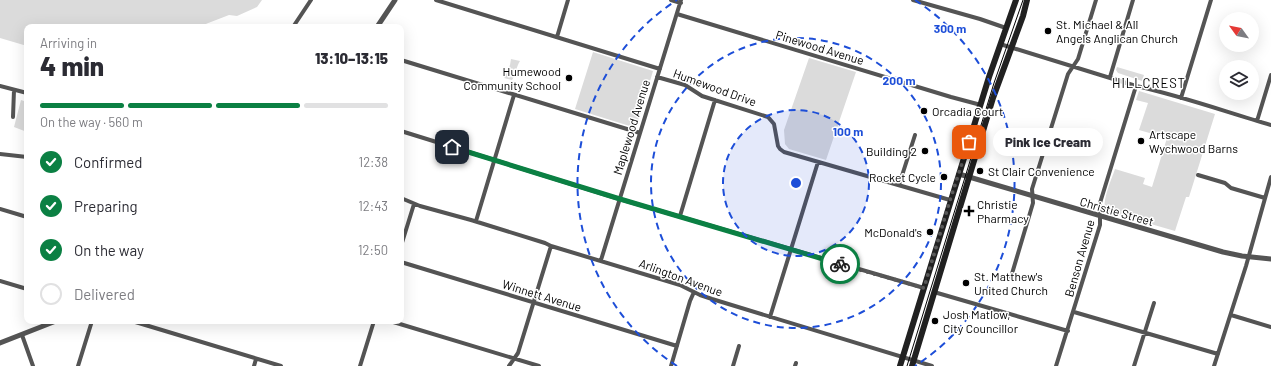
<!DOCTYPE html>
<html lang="en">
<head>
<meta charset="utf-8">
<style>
  :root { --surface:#fff; --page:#f2f2f3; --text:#2b2b33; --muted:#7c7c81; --line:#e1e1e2; --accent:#0b8043 }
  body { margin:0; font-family:Barlow,sans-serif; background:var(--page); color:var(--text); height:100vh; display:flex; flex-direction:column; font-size:15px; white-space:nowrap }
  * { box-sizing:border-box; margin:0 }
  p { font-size:13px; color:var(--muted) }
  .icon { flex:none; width:22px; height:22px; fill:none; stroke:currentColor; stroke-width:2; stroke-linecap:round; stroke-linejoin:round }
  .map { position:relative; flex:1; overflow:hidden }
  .side { position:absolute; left:24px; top:24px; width:380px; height:300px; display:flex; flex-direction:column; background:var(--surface); border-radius:8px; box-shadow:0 4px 16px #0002 }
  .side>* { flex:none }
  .needle { width:26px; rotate:303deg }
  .tools { position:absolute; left:1219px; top:12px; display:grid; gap:8px }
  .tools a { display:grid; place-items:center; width:40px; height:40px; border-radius:50%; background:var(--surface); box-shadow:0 4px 16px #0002; font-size:20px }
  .pin { position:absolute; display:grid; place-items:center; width:34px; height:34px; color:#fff; margin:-17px; border-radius:8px; box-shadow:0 2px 6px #0006 }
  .courier { position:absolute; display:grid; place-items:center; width:40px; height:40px; margin:-20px; border:3px solid #0b8043; border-radius:50%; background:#fff; color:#222; box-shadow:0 1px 5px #0007 }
  .bubble { position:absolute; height:28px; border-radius:14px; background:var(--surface); box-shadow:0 4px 16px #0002; font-size:13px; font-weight:800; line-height:28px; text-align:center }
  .summary em { font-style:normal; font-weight:800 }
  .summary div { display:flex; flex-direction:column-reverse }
  .summary { display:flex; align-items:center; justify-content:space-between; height:68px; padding:0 16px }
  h1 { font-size:26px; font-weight:800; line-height:30px }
  .bar { display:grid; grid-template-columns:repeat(4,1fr); gap:6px 4px; align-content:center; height:48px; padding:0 16px }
  .bar i { height:5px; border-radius:3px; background:var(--line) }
  .bar .active { background:var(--accent) }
  .bar p { grid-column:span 4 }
  ol { padding:0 16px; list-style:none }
  li { display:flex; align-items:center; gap:12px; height:44px }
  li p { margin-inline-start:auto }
  li .icon { padding:4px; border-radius:50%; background:var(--accent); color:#fff; stroke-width:4 }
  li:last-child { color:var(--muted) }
  li i { width:22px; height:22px; border:2px solid var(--line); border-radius:50% }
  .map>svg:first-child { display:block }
</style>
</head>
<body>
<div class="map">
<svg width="1271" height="366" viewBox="0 0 1271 366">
  <rect width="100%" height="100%" fill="#fff"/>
  <!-- green -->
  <path fill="#dbdbdb" d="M0,0H262L257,7L237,16L229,15L198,27H27V46L0,38Z
    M593,52L653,71L636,128L575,109Z
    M809,58L856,72L826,160L789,149L785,144L784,130Z
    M511,59L520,61C516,67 516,74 512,80L504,78L510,65Z
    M1117,67L1144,75L1142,81L1118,73L1116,70Z
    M1139,91L1215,114L1189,197H1186L1175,231L1106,211C1101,203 1112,178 1115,169L1145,178L1143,184L1152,187L1167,138L1139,130L1148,103L1136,100Z
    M21,100L27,102V132L14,127Z"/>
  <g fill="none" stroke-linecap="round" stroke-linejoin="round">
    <!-- minor -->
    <path stroke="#545454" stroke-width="4" d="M436,0L660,69
      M671,0L681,3
      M913,0L980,19L1006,28
      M677,14L951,97L981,105
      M293,27L311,0
      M557,37L568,0
      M1000,44L1136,86C1182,96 1226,112 1271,125
      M401,60L640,133
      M657,77L685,85L702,96L768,117L774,124L778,146L780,149L784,152L950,200
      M1110,77L1133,0
      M0,86L27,93
      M1181,98L1211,0
      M13,117L14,90
      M1257,121L1271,75
      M401,131L616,198L924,288
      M0,154L27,157
      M1198,175L1225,183L1231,188L1265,198
      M899,185L915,135
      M401,198L420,206L471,220L545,243L551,246L680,285L700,295L712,299L932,366
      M0,209L27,217
      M680,216L715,100
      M476,221L514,95
      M401,246L414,204
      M601,260L681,0
      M401,262L677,346
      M1011,277L1033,203L1032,189L1068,74L1078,59L1096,0
      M0,281L27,289
      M934,292L1068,331
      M1074,312L1218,354
      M1231,315L1271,327
      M770,317L818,162
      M132,321L281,366
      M390,321L539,366
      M22,335L33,366
      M78,366L92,321
      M254,366L256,359
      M360,366L374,321
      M509,366L518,353L551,246
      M671,366L690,301L694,292
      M733,366L739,346
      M795,366L796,363
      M1056,366L1100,225V203L1136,86
      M1134,366L1154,303
      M1214,366L1246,266L1271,177"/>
    <!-- tertiary -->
    <path stroke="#545454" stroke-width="5" d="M377,27L395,0
      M959,174L1223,252L1242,256L1271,259
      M0,343L56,321"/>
    <!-- secondary -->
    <path stroke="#212121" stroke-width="6" d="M900,366L989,77L1016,0
      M912,366L993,98L1023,16L1027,0"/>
    <!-- tram -->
    <path stroke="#000" stroke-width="1" d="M907,366L994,83L1023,0"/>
  </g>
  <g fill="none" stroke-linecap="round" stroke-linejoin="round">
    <!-- done -->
    <path stroke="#595959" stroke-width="4" stroke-dasharray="0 7.2" d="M840,264L924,288L950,200L969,142"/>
    <!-- route -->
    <path stroke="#0b8043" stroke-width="5" d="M452,147L620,199L840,264"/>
  </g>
  <!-- distance rings -->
  <circle cx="796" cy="183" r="73" fill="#1d4ed8" fill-opacity=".12"/>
  <g fill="none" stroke="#1d4ed8" stroke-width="2" stroke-dasharray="7 5">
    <circle cx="796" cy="183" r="73"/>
    <circle cx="796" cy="183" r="145"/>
    <path d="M677 366A218 218 0 0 1 677 0M915 0A218 218 0 0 1 915 366"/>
  </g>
  <!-- markers -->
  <g fill="#000" stroke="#fff" stroke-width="1.5">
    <circle cx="1048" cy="31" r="4"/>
    <circle cx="569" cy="78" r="4"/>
    <circle cx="924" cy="111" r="4"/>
    <circle cx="1141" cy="141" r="4"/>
    <circle cx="925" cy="151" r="4"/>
    <circle cx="980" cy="171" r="4"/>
    <circle cx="944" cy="177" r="4"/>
    <path d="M967 205h4v4h4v4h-4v4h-4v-4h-4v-4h4z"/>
    <circle cx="930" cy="232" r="4"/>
    <circle cx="966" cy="283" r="4"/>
    <circle cx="935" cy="321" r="4"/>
  </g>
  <g text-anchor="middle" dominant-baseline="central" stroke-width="3" stroke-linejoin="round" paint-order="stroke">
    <!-- poi labels -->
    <g font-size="12" fill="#000" stroke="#fff" text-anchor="start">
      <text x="1056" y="24">St. Michael &amp; All<tspan x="1056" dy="14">Angels Anglican Church</tspan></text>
      <text x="561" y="71" text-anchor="end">Humewood<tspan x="561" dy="14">Community School</tspan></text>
      <text x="932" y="111">Orcadia Court</text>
      <text x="1149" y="134">Artscape<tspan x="1149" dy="14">Wychwood Barns</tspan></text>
      <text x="917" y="151" text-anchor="end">Building 2</text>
      <text x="988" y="171">St Clair Convenience</text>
      <text x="936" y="177" text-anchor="end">Rocket Cycle</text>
      <text x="977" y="204">Christie<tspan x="977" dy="14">Pharmacy</tspan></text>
      <text x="922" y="232" text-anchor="end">McDonald's</text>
      <text x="974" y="276">St. Matthew's<tspan x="974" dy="14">United Church</tspan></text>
      <text x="943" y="314">Josh Matlow,<tspan x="943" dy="14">City Councillor</tspan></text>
    </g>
    <!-- street labels -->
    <g font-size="12" fill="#000" stroke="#fff">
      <text transform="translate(820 47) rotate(17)">Pinewood Avenue</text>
      <text transform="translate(715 87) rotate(20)">Humewood Drive</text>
      <text transform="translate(631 127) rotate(-73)">Maplewood Avenue</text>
      <text transform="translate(1117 211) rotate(16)">Christie Street</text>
      <text transform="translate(1079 258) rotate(-74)">Benson Avenue</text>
      <text transform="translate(681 277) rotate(20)">Arlington Avenue</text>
      <text transform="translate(542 295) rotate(17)">Winnett Avenue</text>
    </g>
    <!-- neighbourhood labels -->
    <g font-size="13" letter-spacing="1" fill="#000" stroke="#fff">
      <text x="1149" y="83">HILLCREST</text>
    </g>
  </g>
  <circle cx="796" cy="183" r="6" fill="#1d4ed8" stroke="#fff" stroke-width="2"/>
  <g font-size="12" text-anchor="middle" font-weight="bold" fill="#1d4ed8" stroke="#fff" stroke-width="3" stroke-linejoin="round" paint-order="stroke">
    <text x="950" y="33">300 m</text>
    <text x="899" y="85">200 m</text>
    <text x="848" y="136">100 m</text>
  </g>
</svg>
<div class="tools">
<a><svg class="needle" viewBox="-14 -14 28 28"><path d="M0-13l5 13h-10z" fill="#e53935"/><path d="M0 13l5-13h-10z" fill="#7c7c81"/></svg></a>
<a><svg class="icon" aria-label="layers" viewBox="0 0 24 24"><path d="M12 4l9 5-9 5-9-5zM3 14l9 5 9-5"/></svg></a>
</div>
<div class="pin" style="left:969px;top:142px;background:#ea580c"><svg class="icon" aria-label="bag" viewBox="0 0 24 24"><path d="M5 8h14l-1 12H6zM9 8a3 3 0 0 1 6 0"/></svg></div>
<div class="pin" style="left:452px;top:147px;background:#1f2937"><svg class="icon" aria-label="home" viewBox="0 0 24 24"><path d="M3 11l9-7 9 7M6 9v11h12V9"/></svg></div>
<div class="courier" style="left:840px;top:264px"><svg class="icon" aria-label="bike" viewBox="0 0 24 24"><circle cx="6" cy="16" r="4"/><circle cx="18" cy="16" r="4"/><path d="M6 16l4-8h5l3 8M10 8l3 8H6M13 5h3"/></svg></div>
<div class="bubble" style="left:993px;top:128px;width:110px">Pink Ice Cream</div>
<section class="side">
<div class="summary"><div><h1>4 min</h1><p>Arriving in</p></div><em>13:10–13:15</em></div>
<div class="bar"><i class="active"></i><i class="active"></i><i class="active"></i><i></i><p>On the way · 560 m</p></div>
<ol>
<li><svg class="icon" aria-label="check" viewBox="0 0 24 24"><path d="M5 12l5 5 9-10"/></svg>Confirmed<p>12:38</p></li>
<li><svg class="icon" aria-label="check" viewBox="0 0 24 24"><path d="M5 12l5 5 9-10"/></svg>Preparing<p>12:43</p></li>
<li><svg class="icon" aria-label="check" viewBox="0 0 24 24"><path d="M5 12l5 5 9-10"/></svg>On the way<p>12:50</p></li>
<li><i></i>Delivered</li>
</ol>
</section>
</div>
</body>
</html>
